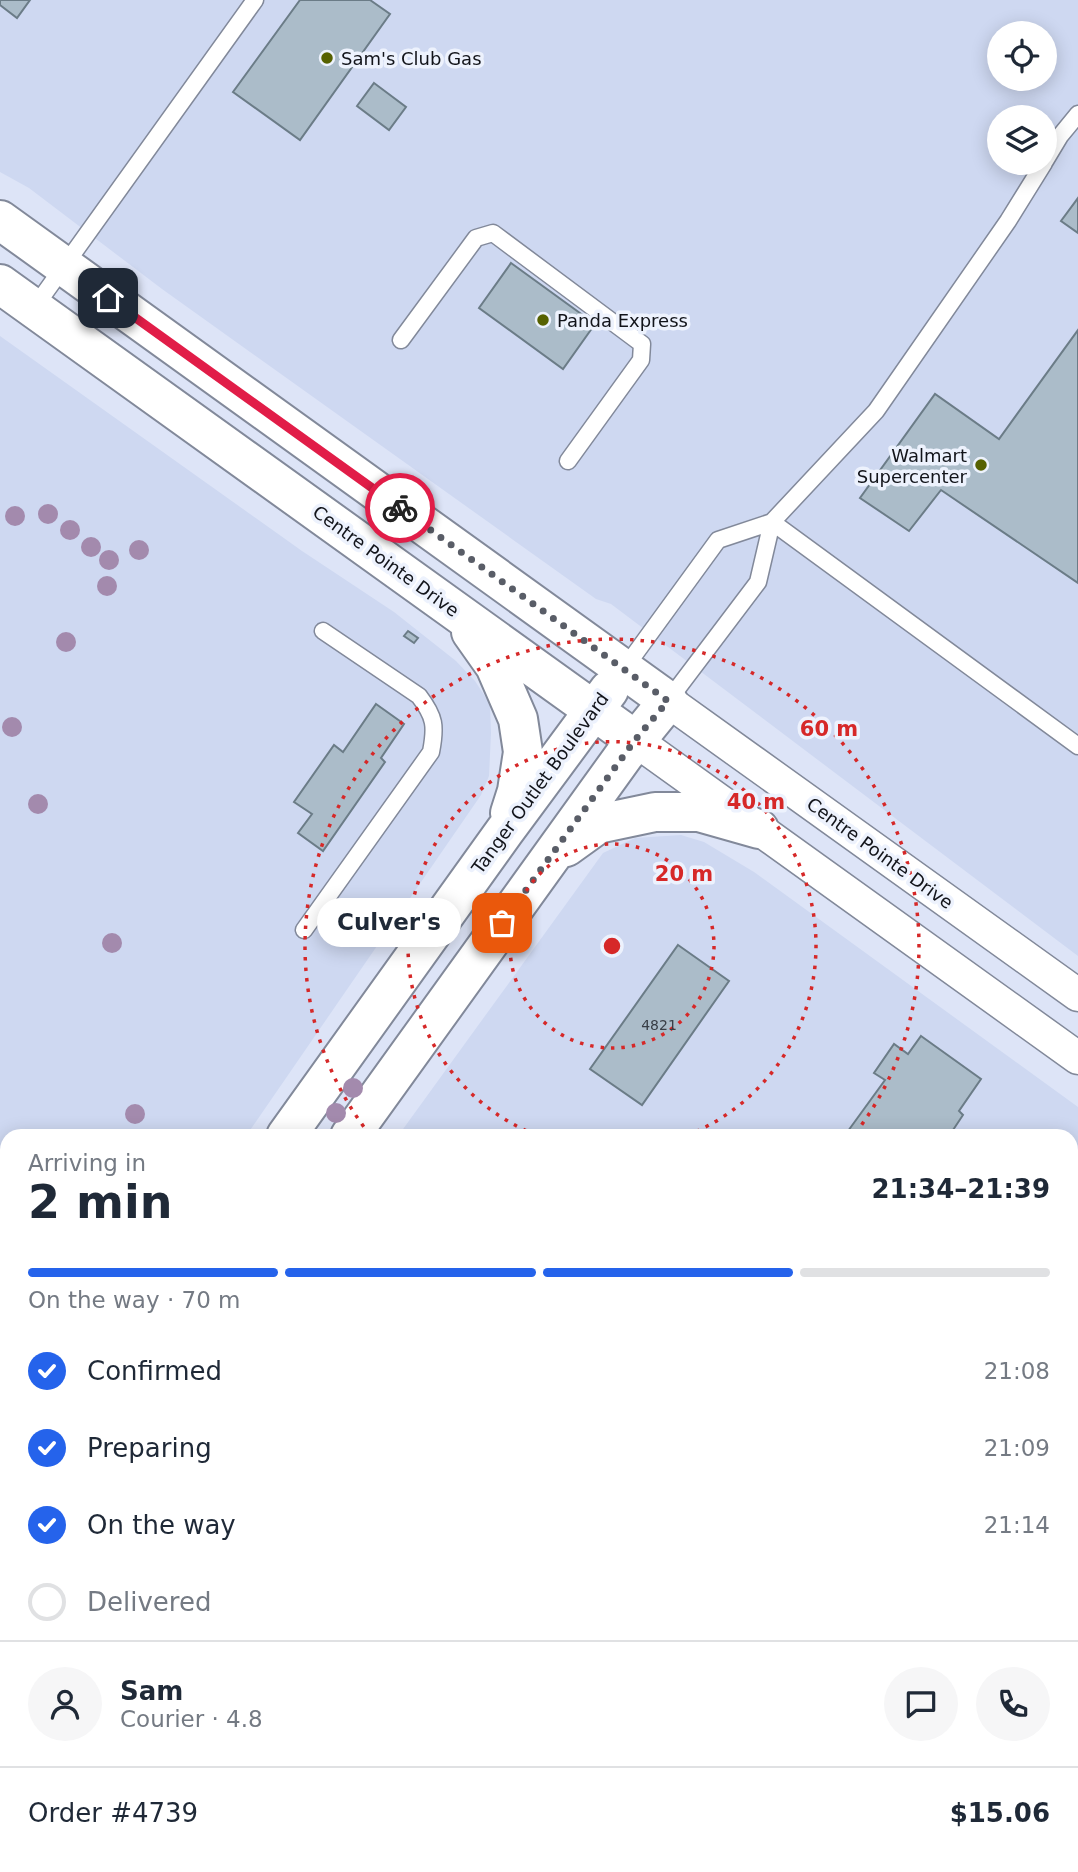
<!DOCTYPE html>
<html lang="en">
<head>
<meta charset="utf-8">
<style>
  :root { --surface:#fff; --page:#f6f6f7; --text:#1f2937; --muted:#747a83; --line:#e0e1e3; --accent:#2563eb }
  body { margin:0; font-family:"DejaVu Sans",sans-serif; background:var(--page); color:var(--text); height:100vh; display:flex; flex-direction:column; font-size:26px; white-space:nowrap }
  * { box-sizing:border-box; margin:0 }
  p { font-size:23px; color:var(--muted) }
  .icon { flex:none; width:38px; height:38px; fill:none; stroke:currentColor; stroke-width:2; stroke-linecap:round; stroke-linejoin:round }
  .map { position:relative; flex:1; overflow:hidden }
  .panel { position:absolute; left:0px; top:1129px; width:1078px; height:744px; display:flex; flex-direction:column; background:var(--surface); border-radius:21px 21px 0 0; box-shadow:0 4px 18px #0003 }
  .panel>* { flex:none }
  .controls { position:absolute; left:987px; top:21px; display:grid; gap:14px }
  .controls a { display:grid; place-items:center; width:70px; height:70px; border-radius:50%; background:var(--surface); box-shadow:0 4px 18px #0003; font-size:35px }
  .pin { position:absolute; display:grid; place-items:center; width:60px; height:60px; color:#fff; margin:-30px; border-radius:14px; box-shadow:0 4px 10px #0006 }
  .courier { position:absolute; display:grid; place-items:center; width:70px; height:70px; margin:-35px; border:5px solid #e11d48; border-radius:50%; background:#fff; color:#222; box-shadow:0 2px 9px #0007 }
  .bubble { position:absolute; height:49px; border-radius:24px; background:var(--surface); box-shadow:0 4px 18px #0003; font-size:23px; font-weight:700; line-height:49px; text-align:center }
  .headline em { font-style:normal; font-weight:700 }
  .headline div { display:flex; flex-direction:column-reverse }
  .headline { display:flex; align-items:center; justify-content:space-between; height:119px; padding:0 28px }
  h1 { font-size:46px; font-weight:700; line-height:52px }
  .bar { display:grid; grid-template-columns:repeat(4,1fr); gap:10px 7px; align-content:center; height:84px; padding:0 28px }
  .bar i { height:9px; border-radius:5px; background:var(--line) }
  .bar .current { background:var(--accent) }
  .bar p { grid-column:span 4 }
  .line { display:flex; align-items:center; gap:18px; padding:0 28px; border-top:2px solid var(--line) }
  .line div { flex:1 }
  .round { display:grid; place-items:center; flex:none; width:74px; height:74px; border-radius:37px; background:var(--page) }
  ol { padding:0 28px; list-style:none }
  li { display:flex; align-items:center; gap:21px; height:77px }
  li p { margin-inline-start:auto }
  li .icon { padding:7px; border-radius:50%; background:var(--accent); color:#fff; stroke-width:4 }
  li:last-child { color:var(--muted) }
  li i { width:38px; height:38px; border:4px solid var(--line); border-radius:50% }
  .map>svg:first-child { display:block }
</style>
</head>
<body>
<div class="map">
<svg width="1078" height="1872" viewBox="0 0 1078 1872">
  <rect width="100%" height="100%" fill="#dde4f7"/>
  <!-- built -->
  <path fill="#ced8f1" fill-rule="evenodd" d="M0,0H1078V956L611,604L596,599L162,289L29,188L0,172ZM999,33H1045V79H999ZM999,117H1045V163H999Z
    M0,336L302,551L394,612L456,661L475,681L490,704L491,733L489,776L481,795L246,1136H7V1481L0,1491Z
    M681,835L704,842L754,872L1078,1107V1495L1071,1505V1136H398L603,853L635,838Z
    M7,1681V1866H852L853,1872H0V1691Z"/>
  <!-- green -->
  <path fill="#e0b9dc" d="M1078,1495V1668L1071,1678V1505Z
    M852,1866H942L937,1872H853Z"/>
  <!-- building -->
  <path fill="#abbcc9" stroke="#6b7c87" stroke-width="2" d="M0,0H30L17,18L0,5Z
    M300,0H370L390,14L300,140L233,92Z
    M374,83L406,107L389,130L357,106Z
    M1078,198V233L1061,221Z
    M511,263L595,324L563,369L479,308Z
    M1078,330V583L941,490L909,531L860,498L935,394L999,439Z
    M408,631L418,638L414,643L404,636Z
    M376,704L404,724L381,758L385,762L323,851L298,833L312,814L294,802L334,745L343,752Z
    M678,945L729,981L642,1105L590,1069Z
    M921,1036L981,1079L959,1111L963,1115L949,1136H854L848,1131L885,1080L874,1073L894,1044L908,1054Z
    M1071,1220L1078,1225V1296L1071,1306Z
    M340,1866H620L615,1872H335Z"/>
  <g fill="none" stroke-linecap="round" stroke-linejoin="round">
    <!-- service casing -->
    <g stroke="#82899a" stroke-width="19">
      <path id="service" d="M1045,161L1060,136L1078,114
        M1044,163L1008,221L876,411L772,522L1078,746
        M34,308L255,0
        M401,340L476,238L493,233L642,344L641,360L568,461
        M624,669L718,540L772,522
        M668,701L758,582L772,522
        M304,930L431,752C436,726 435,717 419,696L323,631"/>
    </g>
    <!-- minor casing -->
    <g stroke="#82899a" stroke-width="35">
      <path id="minor" d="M668,701L1078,995
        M635,740L1078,1058
        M792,1872L794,1866"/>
    </g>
    <!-- tertiary casing -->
    <g stroke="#82899a" stroke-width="42">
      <path id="tertiary" d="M0,220L668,701L625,754L350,1136
        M0,284L635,740
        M471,632L495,666L518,719L523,752L517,791L510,813
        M566,847L598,824L655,812H699L759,829
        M286,1136L504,832L609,690
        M0,1533L7,1523
        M0,1621L7,1611"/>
    </g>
    <!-- motorway casing -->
    <g stroke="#6c509e" stroke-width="42">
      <path id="motorway" d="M1071,1864L1078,1854"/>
    </g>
    <!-- service -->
    <use href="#service" stroke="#fff" stroke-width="16"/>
    <!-- minor -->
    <use href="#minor" stroke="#fff" stroke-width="32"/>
    <!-- tertiary -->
    <use href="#tertiary" stroke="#fff" stroke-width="38"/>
    <!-- motorway -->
    <use href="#motorway" stroke="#9d70e5" stroke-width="38"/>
  </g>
  <!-- trees -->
  <g fill="#a38aad">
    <circle cx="48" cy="514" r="10"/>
    <circle cx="15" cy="516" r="10"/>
    <circle cx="70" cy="530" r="10"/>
    <circle cx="91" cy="547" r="10"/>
    <circle cx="139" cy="550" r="10"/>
    <circle cx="109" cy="560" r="10"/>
    <circle cx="107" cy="586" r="10"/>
    <circle cx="66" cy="642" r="10"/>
    <circle cx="12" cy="727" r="10"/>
    <circle cx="38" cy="804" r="10"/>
    <circle cx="112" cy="943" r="10"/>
    <circle cx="353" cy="1088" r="10"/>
    <circle cx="336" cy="1113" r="10"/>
    <circle cx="135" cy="1114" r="10"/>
  </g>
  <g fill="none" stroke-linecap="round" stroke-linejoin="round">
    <!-- done -->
    <path stroke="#595d67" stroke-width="7" stroke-dasharray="0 12.6" d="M400,508L668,701L635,740L502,923"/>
    <!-- route -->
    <path stroke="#e11d48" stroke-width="9" d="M108,298L400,508"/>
  </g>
  <!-- distance rings -->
  <g fill="none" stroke="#d62828" stroke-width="3.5" stroke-dasharray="3.5 7">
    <circle cx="612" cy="946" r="102"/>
    <path d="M536 1135A204 204 0 1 1 688 1135"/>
    <path d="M370 1135A307 307 0 1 1 854 1135"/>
  </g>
  <!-- markers -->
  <g fill="#566100" stroke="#edf2fd" stroke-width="2.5">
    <circle cx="327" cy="58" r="7"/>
    <circle cx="543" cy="320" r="7"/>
    <circle cx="981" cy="465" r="7"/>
  </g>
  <g text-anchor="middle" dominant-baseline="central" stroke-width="7" stroke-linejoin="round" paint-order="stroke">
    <!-- number labels -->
    <g font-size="14" fill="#383e46">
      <text x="659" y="1025">4821</text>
    </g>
    <!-- poi labels -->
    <g font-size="18" fill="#12141a" stroke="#edf2fd" text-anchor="start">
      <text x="341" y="58">Sam's Club Gas</text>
      <text x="557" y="320">Panda Express</text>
      <text x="967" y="455" text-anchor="end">Walmart<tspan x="967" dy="21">Supercenter</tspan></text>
    </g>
    <!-- street labels -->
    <g font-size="18" fill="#12141a" stroke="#edf2fd">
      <text transform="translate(386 561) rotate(36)">Centre Pointe Drive</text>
      <text transform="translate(540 783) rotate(-54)">Tanger Outlet Boulevard</text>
      <text transform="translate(880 853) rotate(36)">Centre Pointe Drive</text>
    </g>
  </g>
  <circle cx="612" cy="946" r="10" fill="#d62828" stroke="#edf2fd" stroke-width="3.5"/>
  <g font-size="21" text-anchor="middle" font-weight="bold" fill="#d62828" stroke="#edf2fd" stroke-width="7" stroke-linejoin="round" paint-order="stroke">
    <text x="829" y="736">60 m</text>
    <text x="756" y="809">40 m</text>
    <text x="684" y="881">20 m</text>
  </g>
</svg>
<div class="controls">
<a><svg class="icon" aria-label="locate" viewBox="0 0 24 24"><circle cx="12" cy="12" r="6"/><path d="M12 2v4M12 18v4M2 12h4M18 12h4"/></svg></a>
<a><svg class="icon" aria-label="layers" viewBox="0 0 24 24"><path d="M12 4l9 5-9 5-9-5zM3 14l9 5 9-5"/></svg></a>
</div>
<div class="pin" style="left:502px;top:923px;background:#ea580c"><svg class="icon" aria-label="bag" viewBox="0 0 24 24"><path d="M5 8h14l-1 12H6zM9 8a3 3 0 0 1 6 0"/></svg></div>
<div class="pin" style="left:108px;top:298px;background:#1f2937"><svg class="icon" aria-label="home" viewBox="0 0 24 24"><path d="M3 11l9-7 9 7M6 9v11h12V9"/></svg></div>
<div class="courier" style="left:400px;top:508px"><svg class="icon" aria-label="bike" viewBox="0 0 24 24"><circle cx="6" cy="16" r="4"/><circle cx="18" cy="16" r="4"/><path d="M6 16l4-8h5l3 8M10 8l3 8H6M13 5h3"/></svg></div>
<div class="bubble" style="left:317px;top:898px;width:144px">Culver's</div>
<section class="panel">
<div class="headline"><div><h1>2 min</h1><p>Arriving in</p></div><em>21:34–21:39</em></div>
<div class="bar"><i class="current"></i><i class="current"></i><i class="current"></i><i></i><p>On the way · 70 m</p></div>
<ol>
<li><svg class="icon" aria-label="check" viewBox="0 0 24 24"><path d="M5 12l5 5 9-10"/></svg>Confirmed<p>21:08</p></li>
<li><svg class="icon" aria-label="check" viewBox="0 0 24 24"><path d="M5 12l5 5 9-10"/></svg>Preparing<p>21:09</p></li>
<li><svg class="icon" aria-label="check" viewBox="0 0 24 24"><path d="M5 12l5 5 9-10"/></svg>On the way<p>21:14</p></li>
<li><i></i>Delivered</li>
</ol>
<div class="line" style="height:126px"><a class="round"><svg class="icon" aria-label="person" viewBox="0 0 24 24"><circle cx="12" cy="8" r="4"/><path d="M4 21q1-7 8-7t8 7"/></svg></a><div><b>Sam</b><p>Courier · 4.8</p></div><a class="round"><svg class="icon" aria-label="chat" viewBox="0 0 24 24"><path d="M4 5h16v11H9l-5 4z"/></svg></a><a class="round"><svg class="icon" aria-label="phone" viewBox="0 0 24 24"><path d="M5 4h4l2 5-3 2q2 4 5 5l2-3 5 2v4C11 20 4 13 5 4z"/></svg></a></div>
<div class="line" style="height:91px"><div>Order #4739</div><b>$15.06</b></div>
</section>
</div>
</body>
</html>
